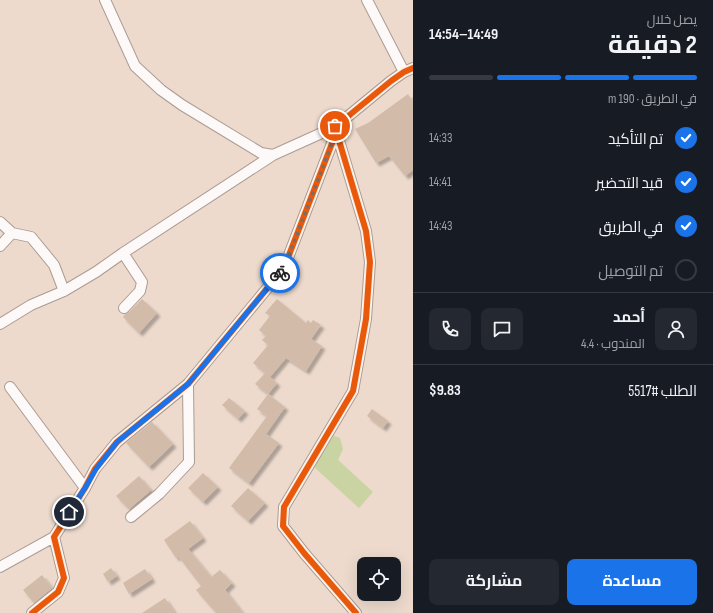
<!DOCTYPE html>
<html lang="ar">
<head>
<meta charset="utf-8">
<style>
  :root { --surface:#171b24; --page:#242831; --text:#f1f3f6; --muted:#9ea1a6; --line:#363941; --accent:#1a73e8 }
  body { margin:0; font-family:"Sofia Sans Condensed",Cairo,sans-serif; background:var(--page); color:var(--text); direction:rtl; height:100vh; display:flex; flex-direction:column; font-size:15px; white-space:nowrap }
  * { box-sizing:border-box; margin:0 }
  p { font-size:13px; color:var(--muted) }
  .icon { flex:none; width:22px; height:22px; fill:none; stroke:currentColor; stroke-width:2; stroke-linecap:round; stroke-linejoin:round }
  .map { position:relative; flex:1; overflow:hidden; direction:ltr }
  .drawer { display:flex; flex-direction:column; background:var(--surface); width:300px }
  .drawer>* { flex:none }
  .fabs { position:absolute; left:357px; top:557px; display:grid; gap:8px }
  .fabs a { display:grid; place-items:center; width:44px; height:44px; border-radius:8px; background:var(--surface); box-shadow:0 4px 16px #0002; font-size:20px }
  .pin { position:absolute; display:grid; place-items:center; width:34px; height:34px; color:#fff; margin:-17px; border:2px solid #fff; border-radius:50%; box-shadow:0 1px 4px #0007 }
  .courier { position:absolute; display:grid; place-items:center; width:40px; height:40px; margin:-20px; border:3px solid #1a73e8; border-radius:50%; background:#fff; color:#222; box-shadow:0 1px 5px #0007 }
  .overview em { font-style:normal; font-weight:700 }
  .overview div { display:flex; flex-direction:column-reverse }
  .overview { display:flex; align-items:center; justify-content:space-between; height:68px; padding:0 16px }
  h1 { font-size:26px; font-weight:700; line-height:30px }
  .bar { display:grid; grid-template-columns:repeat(4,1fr); gap:6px 4px; align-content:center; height:48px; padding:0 16px }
  .bar i { height:5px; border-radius:3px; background:var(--line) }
  .bar .selected { background:var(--accent) }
  .bar p { grid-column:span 4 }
  .line { display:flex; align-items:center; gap:10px; padding:0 16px; border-top:1px solid var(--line) }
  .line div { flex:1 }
  .round { display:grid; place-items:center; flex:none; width:42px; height:42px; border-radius:8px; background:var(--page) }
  ol { padding:0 16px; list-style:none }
  li { display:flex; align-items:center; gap:12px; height:44px }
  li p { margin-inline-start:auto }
  li .icon { padding:4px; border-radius:50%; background:var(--accent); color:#fff; stroke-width:4 }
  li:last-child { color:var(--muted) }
  li i { width:22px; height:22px; border:2px solid var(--line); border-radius:50% }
  .action { display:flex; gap:8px; margin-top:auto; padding:8px 16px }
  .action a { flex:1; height:46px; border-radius:8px; background:var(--accent); color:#fff; font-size:16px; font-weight:700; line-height:46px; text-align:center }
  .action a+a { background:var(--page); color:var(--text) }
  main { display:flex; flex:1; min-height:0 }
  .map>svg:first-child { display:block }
</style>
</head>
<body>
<main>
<section class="drawer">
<div class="overview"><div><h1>2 دقيقة</h1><p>يصل خلال</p></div><em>14:49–14:54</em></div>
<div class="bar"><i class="selected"></i><i class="selected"></i><i class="selected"></i><i></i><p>في الطريق · 190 m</p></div>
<ol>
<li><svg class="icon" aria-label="check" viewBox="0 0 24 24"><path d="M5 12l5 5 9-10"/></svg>تم التأكيد<p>14:33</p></li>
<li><svg class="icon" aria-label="check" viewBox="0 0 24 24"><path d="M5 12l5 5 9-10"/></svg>قيد التحضير<p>14:41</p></li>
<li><svg class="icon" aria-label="check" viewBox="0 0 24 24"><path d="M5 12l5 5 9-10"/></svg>في الطريق<p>14:43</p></li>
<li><i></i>تم التوصيل</li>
</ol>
<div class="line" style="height:72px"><a class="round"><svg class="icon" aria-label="person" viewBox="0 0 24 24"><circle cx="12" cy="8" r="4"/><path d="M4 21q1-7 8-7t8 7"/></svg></a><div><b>أحمد</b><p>المندوب · 4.4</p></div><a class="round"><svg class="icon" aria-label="chat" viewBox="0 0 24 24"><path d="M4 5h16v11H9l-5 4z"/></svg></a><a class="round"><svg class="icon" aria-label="phone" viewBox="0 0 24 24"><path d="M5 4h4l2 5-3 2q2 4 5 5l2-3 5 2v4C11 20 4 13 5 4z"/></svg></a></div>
<div class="line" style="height:52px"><div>الطلب #5517</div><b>$9.83</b></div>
<div class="action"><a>مساعدة</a><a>مشاركة</a></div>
</section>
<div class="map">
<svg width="413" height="613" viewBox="0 0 413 613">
  <defs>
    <filter id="shadow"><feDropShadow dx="3.5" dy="3.5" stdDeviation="1" flood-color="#0004"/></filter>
  </defs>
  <rect width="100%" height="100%" fill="#eddacd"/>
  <!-- green -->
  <path fill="#cad4a2" d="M332,435L340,438L343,449L338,460L373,492L359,508L314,467Z"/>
  <!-- building -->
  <path fill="#d3bba9" filter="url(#shadow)" d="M408,94L413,102V170L405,176L389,156L376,163L355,129L368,123Z
    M142,299L157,313L139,333L123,317L125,314L129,312Z
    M277,299L306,323L308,320L311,323L313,320L321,325L311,339L322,346L306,371L286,358L270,377L277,383L268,394L255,384L265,373L253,363L268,345L262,340L266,336L259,330L270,316L265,313Z
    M268,394L285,407L266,434L279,443L249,483L229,468L267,416L257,409Z
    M229,398L245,411L238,419L222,405Z
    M372,409L388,421L383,428L367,416Z
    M152,422L173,444L149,467L126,443Z
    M203,473L218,487L203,502L188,488Z
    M139,476L151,490L129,509L116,496Z
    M248,488L265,503L248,521L231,506Z
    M190,521L203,538L188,549L211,577L220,570L232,583L225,590L243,613H216L196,590L201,586L178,556L176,558L164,540Z
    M111,568L117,576L108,582L103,574Z
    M145,569L152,579L129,594L123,583Z
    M42,575L52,588L34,603L23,590Z
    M165,598L175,613H142Z"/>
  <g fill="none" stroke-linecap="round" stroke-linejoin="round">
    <!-- minor casing -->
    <g stroke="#aa9c92" stroke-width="12">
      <path id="minor" d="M105,0L135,66L161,90L182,105L261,153L273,155
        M367,0L404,72
        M0,222L12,233L31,237L54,265L64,291
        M0,246L12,233
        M123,253L142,282L140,291L124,308
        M0,324L31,305L64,291L96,272L123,253L273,155L335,127
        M10,387L85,488
        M131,517L159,494L189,462L188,384
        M0,567L54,537
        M32,613L58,592L64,578L54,537L85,488L95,469L117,442L188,384L284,268L336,133
        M356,613L304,553L283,526L284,507L353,391L366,319L370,262L366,231L335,127L391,81L404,72L413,68"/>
    </g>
    <!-- minor -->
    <use href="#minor" stroke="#fcf9f8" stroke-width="10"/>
    <!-- cycleway casing -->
    <g stroke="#fde8da" stroke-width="8">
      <path id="cycleway" d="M32,613L58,592L64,578L54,537L85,488L95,469L117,442L188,384L284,268L336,133
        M356,613L304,553L283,526L284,507L353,391L366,319L370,262L366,231L335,127L391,81L404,72L413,68"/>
    </g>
    <!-- cycleway -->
    <use href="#cycleway" stroke="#e8590c" stroke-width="6"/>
  </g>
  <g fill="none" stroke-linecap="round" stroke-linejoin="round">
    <!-- done -->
    <path stroke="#7d6d62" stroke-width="4" stroke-dasharray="0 7.2" d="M280,273L284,268L331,146L336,133L335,126"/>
    <!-- route -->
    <path stroke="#1a73e8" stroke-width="5" d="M69,512L85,488L96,469L117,442L188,384L280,273"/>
  </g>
</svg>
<div class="fabs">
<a><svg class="icon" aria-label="locate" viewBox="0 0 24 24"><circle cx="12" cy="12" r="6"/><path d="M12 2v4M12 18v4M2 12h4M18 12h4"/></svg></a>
</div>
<div class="pin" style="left:335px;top:126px;background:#ea580c"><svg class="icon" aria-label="bag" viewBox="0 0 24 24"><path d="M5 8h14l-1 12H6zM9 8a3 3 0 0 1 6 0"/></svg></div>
<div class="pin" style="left:69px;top:512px;background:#1f2937"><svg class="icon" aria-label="home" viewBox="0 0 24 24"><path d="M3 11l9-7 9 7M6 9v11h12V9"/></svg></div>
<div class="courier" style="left:280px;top:273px"><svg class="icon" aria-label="bike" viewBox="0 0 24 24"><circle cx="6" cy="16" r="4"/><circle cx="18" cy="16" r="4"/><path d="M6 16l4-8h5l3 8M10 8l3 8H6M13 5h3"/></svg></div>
</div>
</main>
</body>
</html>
